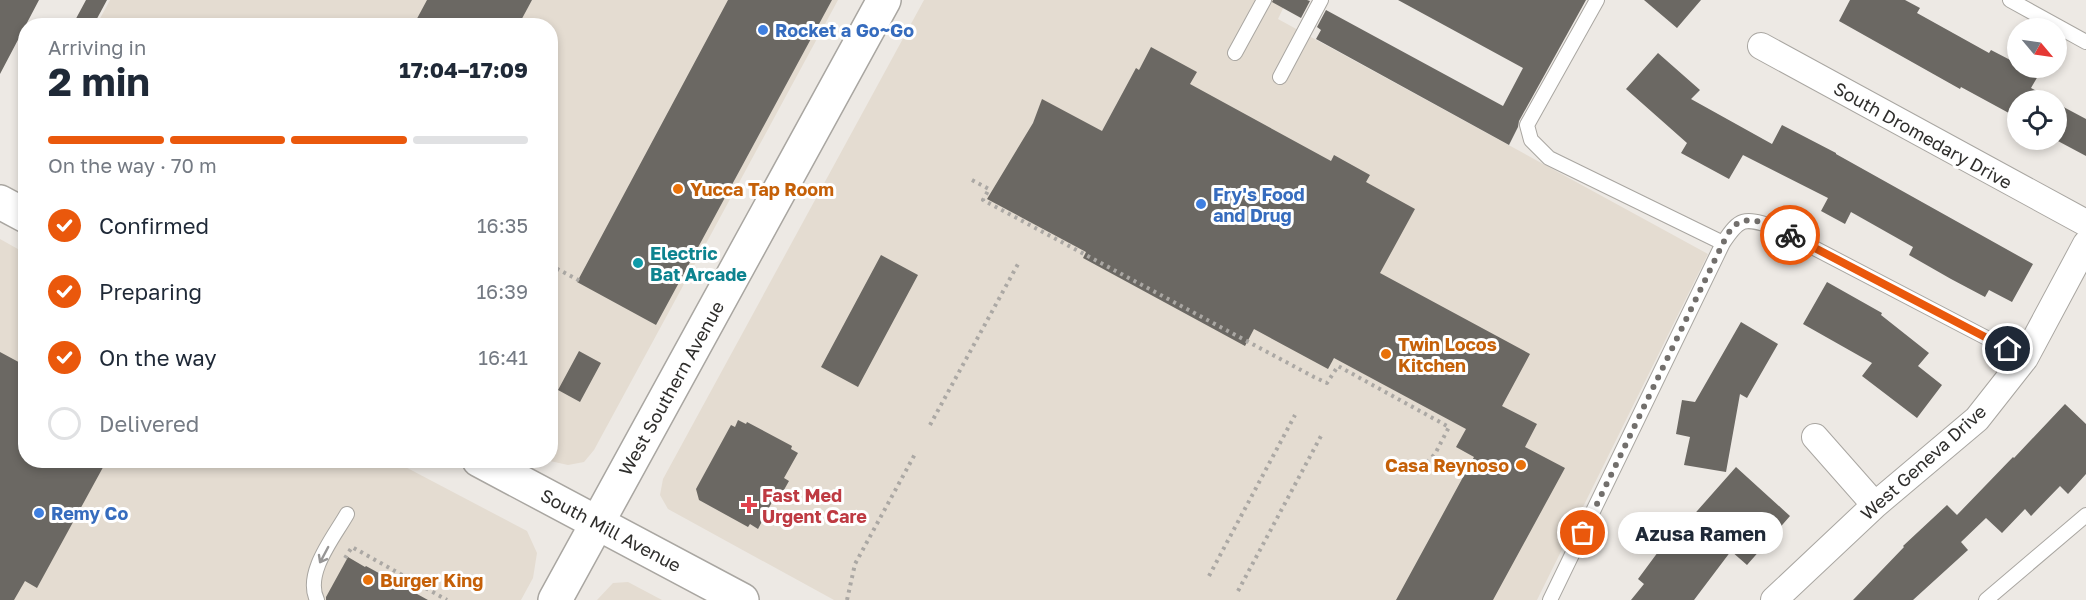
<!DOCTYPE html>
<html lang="en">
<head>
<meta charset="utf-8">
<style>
  :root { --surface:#fff; --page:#f6f6f7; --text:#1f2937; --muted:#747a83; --line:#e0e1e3; --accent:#ea580c }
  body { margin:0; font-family:"Golos Text",sans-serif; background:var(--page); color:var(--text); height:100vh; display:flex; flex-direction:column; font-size:22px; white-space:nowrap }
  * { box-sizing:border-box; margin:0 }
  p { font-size:20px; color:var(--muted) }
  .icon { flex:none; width:33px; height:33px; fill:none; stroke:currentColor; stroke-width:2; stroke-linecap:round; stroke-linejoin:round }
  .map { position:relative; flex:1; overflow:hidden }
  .drawer { position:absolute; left:18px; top:18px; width:540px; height:450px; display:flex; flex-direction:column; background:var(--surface); border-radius:24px; box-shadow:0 3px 9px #0003 }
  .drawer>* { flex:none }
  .needle { width:39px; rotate:119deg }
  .controls { position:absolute; left:2007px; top:18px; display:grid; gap:12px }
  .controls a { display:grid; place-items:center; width:60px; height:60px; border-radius:50%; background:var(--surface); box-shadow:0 3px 9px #0003; font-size:30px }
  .pin { position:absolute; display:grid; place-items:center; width:51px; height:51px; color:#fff; margin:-26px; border:3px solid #fff; border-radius:50%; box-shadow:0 2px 6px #0007 }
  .courier { position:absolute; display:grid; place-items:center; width:60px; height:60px; margin:-30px; border:4px solid #ea580c; border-radius:50%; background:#fff; color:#222; box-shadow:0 2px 8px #0007 }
  .bubble { position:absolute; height:42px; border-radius:21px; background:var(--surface); box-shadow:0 3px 9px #0003; font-size:20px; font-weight:700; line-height:42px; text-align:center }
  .summary em { font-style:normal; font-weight:700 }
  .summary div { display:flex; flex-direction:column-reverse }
  .summary { display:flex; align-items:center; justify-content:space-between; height:102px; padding:0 30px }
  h1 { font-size:39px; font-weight:700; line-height:45px }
  .bar { display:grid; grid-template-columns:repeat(4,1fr); gap:9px 6px; align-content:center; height:72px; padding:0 30px }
  .bar i { height:8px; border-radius:4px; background:var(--line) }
  .bar .active { background:var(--accent) }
  .bar p { grid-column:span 4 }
  ol { padding:0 30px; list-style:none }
  li { display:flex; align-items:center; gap:18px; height:66px }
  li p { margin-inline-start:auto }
  li .icon { padding:6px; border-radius:50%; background:var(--accent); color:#fff; stroke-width:4 }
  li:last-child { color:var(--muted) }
  li i { width:33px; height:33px; border:3px solid var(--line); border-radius:50% }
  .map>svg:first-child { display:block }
</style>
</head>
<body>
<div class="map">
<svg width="2086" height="600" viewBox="0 0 2086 600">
  <rect width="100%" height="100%" fill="#ede9e4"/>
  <!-- built -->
  <path fill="#e4dcd1" d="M110,0H838L594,450L584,462L568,465L550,461V26H96Z
    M924,0H1287L1278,19L1708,254L1537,600H834L668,509L660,495L663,479Z
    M0,239L25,253L26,460L394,461L527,531L537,553L533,578L521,600H0Z
    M628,582L662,600H597L613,583Z"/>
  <!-- building -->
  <path fill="#6b6863" d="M0,0H39L0,74Z
    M86,0H107L93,26H72Z
    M427,0H532L518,26H413Z
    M728,0H832L656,325L577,282Z
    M1273,0H1307L1310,1L1301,18L1272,2Z
    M1398,0H1586L1519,121L1518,127L1509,145L1316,39L1321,30L1317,27L1326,10L1503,106L1523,68Z
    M1644,0H1701L1677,28Z
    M1850,0H1905L1920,8L1917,13L1989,53L1991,50L2018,64V68H2023L2038,76L2031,88L2054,100H2018V118L1961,87L1960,89L1839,21Z
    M1151,47L1197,72L1190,84L1331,161L1334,155L1370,175L1366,182L1415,209L1380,273L1530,354L1502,406L1537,424L1525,447L1565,468L1493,600H1396L1474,457L1456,447L1466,429L1334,358L1328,369L1254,329L1245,346L1083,258L1086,252L987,199L1033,123L1042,99L1102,131L1136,68L1139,70Z
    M1658,53L1700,90L1691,99L1772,144L1782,125L1836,153V154L2033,264L2012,302L1989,290L1985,297L1951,279L1909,255L1913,247L1851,212L1845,224L1821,211L1828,198L1743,155L1729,179L1681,153L1687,143L1626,89Z
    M2056,103L2086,119V156L2056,140Z
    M881,255L918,275L858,387L821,367Z
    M1827,282L1882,313L1881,315L1929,353L1918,366L1942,385L1917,418L1862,376L1872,363L1803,324Z
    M1741,322L1778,344L1747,398L1740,394L1726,472L1684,465L1690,437L1676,434L1682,400L1695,402Z
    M579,351L601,363L580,402L558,390Z
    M0,352L26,366V460H107L37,588L25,581L14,600H0Z
    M2065,404L2086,424V474L2068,494L2060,486L2031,516L2025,509L2002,533L1986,518L1961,542L1968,550L1913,600H1853L1904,547L1903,546L1947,505L1957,515L2013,457L2014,458Z
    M738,420L746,424L747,422L792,446L791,449L798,453L784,478L789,481L776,504L772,502L758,529L750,524L748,527L699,500L696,489L731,425L735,427Z
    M1736,467L1790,516L1747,565L1731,551L1694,600H1631L1644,584L1638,579L1678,525L1682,528Z
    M348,557L365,567L366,566L428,600H326V597Z"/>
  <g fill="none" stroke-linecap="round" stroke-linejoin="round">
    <!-- lane casing -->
    <g stroke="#a9a6a1" stroke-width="16">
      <path id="lane" d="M1597,0L1527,125L1531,140L1549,158L1723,243
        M2010,0L2086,42
        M1235,53L1264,0
        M1280,77L1321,0
        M317,600C304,573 334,537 347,514
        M1550,600L1723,243C1740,217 1744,218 1772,226L2025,358
        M1986,600L2086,515"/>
    </g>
    <!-- street casing -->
    <g stroke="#a9a6a1" stroke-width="28">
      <path id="street" d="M1761,46L2086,223
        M1815,437L1875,505
        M1774,600L1875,505L1977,419L2025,358L2086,244"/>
    </g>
    <!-- secondary casing -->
    <g stroke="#a9a6a1" stroke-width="36">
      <path id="secondary" d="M0,202L26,216
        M479,460L742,600
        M555,600L884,0"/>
    </g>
    <!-- path -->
    <path stroke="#aba8a4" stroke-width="4" stroke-dasharray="3 4.5" stroke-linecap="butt" d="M972,180L989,189L983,200L1314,377L1327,383L1338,366L1449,427L1435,454L1424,465
      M550,265L582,282
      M930,425L1018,264
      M345,558L352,547L447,600
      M1209,576L1295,415
      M1238,591L1321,436
      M847,600L855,564L915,454"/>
    <!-- lane -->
    <use href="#lane" stroke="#fff" stroke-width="14"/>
    <!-- street -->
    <use href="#street" stroke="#fff" stroke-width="26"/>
    <!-- secondary -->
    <use href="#secondary" stroke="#fff" stroke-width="33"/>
  </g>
  <!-- one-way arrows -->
  <defs><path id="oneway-shaft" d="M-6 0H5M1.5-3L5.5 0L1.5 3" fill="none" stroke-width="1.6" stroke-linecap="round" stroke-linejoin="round" transform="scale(1.5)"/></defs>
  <use stroke="#979696" href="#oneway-shaft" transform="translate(324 555) rotate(118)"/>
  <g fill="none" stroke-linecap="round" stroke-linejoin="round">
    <!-- done -->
    <path stroke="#726f6c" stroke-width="6" stroke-dasharray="0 10.8" d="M1583,533L1723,243C1726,238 1729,231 1733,227C1748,211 1775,228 1790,235"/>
    <!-- route -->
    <path stroke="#ea580c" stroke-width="8" d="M1790,235L2008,349"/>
  </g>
  <!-- markers -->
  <g fill="#3f7fe0" stroke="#fff" stroke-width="2">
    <circle cx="763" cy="30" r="6"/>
    <circle cx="1201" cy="204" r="6"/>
    <circle cx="39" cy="513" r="6"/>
  </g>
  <g fill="#e8710a" stroke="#fff" stroke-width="2">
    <circle cx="678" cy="189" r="6"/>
    <circle cx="1386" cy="354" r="6"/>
    <circle cx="1521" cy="465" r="6"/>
    <circle cx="368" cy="580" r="6"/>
  </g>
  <circle fill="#0f9aa8" stroke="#fff" stroke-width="2" cx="638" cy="263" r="6"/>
  <path fill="#e0444e" stroke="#fff" stroke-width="2" d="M746 496h6v6h6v6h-6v6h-6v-6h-6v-6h6z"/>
  <g text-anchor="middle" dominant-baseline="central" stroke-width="6" stroke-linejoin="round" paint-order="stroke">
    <!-- shop labels -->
    <g font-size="18" font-weight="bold" fill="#366cbe" stroke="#fff" text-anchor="start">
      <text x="775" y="30">Rocket a Go~Go</text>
      <text x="1213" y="194">Fry's Food<tspan x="1213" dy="21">and Drug</tspan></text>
      <text x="51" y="513">Remy Co</text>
    </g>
    <!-- street labels -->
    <g font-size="18" fill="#2f2e2c" stroke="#fff">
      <text transform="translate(1923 135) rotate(29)">South Dromedary Drive</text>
      <text transform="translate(671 388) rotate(-61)">West Southern Avenue</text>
      <text transform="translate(1923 462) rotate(-42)">West Geneva Drive</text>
      <text transform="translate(611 530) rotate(28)">South Mill Avenue</text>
    </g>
    <!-- food labels -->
    <g font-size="18" font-weight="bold" fill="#c56008" stroke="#fff" text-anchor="start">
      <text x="690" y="189">Yucca Tap Room</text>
      <text x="1398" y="344">Twin Locos<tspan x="1398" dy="21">Kitchen</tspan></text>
      <text x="1509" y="465" text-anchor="end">Casa Reynoso</text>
      <text x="380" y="580">Burger King</text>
    </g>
    <!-- culture labels -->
    <g font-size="18" font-weight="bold" fill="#0d838f" stroke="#fff" text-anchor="start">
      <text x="650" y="253">Electric<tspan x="650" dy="21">Bat Arcade</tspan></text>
    </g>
    <!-- health labels -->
    <g font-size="18" font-weight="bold" fill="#be3a42" stroke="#fff" text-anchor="start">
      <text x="762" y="495">Fast Med<tspan x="762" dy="21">Urgent Care</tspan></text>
    </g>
  </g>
</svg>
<div class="controls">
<a><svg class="needle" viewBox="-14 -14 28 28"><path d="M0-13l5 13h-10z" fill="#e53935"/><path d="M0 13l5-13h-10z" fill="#747a83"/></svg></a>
<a><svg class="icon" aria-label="locate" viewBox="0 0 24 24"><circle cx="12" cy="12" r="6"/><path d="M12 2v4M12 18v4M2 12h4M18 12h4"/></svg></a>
</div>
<div class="pin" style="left:1583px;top:533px;background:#ea580c"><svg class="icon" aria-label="bag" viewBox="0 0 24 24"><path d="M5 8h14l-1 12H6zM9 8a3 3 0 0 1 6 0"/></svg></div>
<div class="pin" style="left:2008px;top:349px;background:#1f2937"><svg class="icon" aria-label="home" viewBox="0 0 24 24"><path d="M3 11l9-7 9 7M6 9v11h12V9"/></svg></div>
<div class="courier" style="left:1790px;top:235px"><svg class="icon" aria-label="bike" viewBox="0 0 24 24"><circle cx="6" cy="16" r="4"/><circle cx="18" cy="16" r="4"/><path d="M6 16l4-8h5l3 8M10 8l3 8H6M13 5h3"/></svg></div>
<div class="bubble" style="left:1618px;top:512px;width:165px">Azusa Ramen</div>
<section class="drawer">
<div class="summary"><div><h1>2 min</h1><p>Arriving in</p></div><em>17:04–17:09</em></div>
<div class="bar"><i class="active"></i><i class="active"></i><i class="active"></i><i></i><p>On the way · 70 m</p></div>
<ol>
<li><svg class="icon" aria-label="check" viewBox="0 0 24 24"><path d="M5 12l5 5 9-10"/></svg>Confirmed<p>16:35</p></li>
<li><svg class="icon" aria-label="check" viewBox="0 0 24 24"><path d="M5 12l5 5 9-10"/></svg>Preparing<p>16:39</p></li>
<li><svg class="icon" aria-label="check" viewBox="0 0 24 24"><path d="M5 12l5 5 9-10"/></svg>On the way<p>16:41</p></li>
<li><i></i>Delivered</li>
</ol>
</section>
</div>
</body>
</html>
